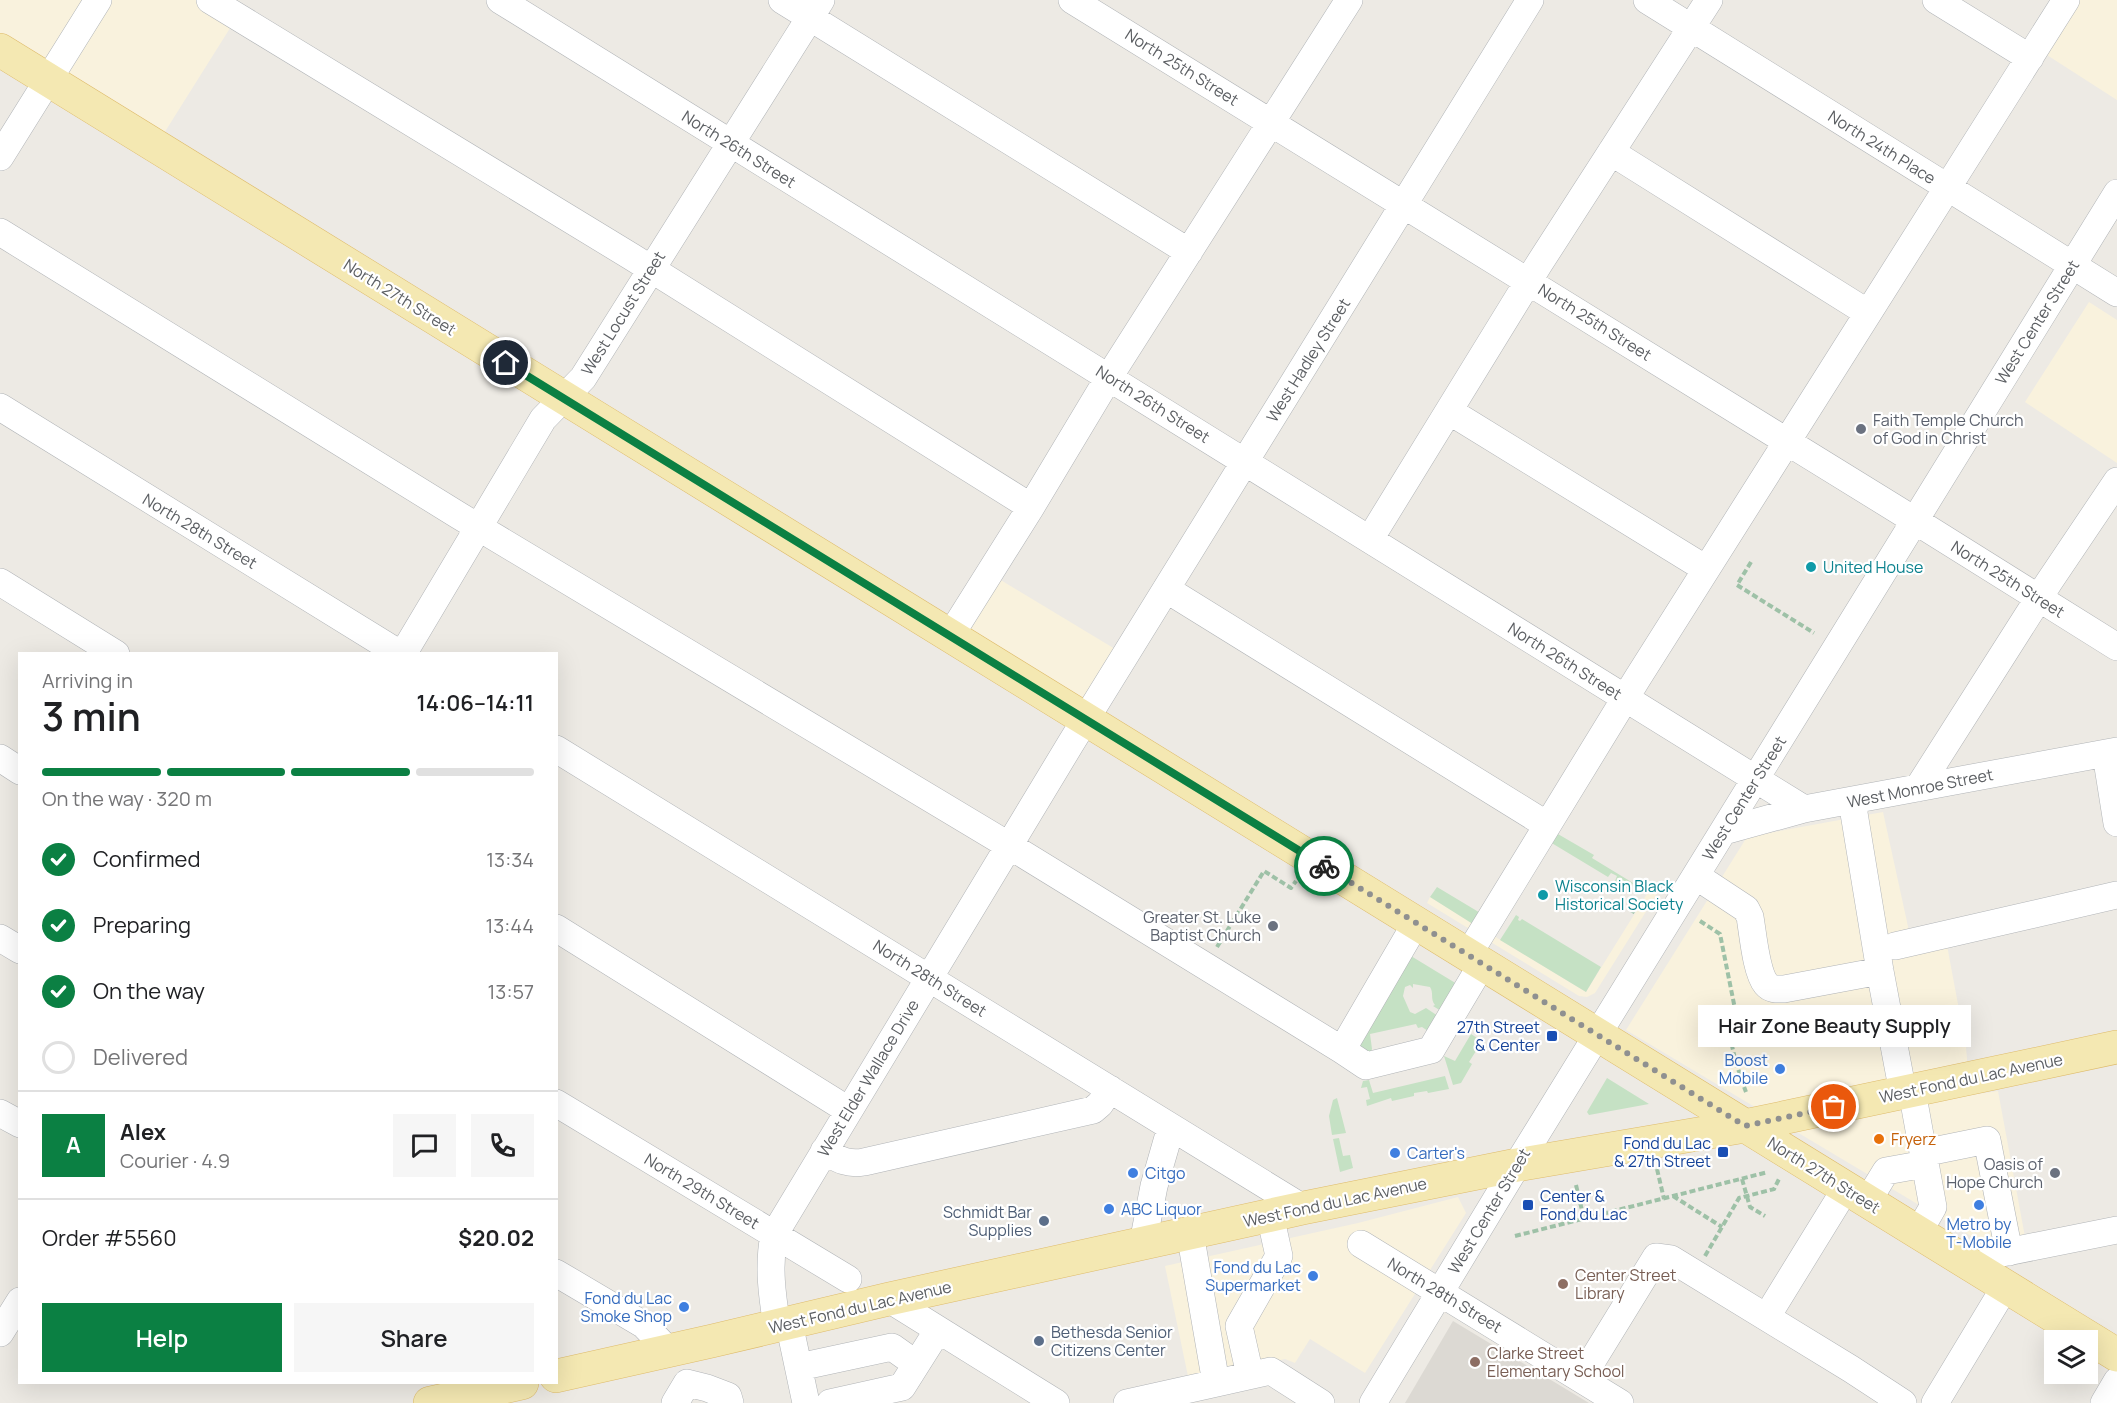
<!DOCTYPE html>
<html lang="en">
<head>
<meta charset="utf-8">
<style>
  :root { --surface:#fff; --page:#f6f6f6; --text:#202124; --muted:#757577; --line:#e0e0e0; --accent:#0b8043 }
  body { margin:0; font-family:Manrope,sans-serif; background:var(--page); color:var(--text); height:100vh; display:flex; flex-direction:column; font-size:22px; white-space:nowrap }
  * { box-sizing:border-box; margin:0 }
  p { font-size:20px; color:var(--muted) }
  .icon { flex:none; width:33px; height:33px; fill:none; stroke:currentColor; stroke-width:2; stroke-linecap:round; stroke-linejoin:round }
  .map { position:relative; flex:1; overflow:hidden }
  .sheet { position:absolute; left:18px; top:652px; width:540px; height:732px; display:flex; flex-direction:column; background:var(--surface); border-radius:0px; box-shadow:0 6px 24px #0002 }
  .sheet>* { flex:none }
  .buttons { position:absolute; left:2044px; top:1330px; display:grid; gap:12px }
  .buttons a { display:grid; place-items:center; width:54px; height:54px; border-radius:0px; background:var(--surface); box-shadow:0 6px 24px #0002; font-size:30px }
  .pin { position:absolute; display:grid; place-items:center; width:51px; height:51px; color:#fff; margin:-26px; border:3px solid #fff; border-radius:50%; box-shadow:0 2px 6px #0007 }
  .courier { position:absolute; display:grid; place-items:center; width:60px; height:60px; margin:-30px; border:4px solid #0b8043; border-radius:50%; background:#fff; color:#222; box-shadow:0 2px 8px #0007 }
  .bubble { position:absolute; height:42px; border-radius:0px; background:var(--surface); box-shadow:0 6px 24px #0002; font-size:20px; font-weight:600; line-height:42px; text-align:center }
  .head em { font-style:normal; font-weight:600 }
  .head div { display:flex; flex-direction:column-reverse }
  .head { display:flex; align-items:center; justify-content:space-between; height:102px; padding:0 24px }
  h1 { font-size:39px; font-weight:600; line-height:45px }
  .bar { display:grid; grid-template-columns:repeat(4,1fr); gap:9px 6px; align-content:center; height:72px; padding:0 24px }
  .bar i { height:8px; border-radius:4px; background:var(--line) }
  .bar .selected { background:var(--accent) }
  .bar p { grid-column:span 4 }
  .line { display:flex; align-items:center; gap:15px; padding:0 24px; border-top:2px solid var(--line) }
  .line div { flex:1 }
  .round { display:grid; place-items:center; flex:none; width:63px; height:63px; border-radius:0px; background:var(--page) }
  ol { padding:0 24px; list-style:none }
  li { display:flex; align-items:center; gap:18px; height:66px }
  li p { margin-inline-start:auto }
  li .icon { padding:6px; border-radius:50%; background:var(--accent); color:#fff; stroke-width:4 }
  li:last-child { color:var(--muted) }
  li i { width:33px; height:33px; border:3px solid var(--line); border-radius:50% }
  .action { display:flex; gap:12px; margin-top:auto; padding:12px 24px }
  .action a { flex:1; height:69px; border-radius:0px; background:var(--accent); color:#fff; font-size:24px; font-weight:600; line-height:69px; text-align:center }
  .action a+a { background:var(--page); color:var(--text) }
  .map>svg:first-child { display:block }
</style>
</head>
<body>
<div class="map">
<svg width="2117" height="1403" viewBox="0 0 2117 1403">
  <rect width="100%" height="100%" fill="#edeae4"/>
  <!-- commercial -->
  <path fill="#f9f2dd" d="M0,0H210L237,17L156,146L0,50Z
    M2066,0H2117V100L2036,48Z
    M2089,302L2117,320V463L2025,402Z
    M989,573L1125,655L1085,719L950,636Z
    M1883,812L1909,931L1943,924L1966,1047L1970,1095L1998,1091L2025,1237L1986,1245L1626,1030L1747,837Z
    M1650,889L1657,894L1595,993L1587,997L1579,996L1427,903L1430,897L1586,992Z
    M1458,1197L1466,1213L1365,1373L1310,1339L1295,1363L1285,1359L1189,1381L1165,1266L1358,1223Z"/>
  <!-- education -->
  <path fill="#dcd9d3" d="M1453,1321L1589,1403H1405Z"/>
  <!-- green -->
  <path fill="#c5e1c4" d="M1551,830L1594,855L1592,858L1633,883L1629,890L1615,881L1617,876L1611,873L1608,877L1545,839Z
    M1437,887L1482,914L1476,926L1430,897Z
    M1516,915L1519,917L1518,920L1520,921L1522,919L1601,967L1586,992L1500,940Z
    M1411,956L1457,984L1441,1011L1433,1006L1435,1005C1430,999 1434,993 1430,987L1413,984V988L1410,985L1405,987L1403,996L1410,1012L1415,1014L1426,1008L1438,1016L1428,1031L1422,1027L1418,1028L1416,1024L1370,1034L1372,1049L1370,1054L1357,1046Z
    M1471,1034L1485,1043L1479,1053L1476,1051L1469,1062L1472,1064L1461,1083L1453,1085L1444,1056L1455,1061Z
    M1445,1076L1449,1089L1428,1093L1427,1091L1414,1093V1096L1392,1101L1391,1098L1367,1106L1366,1100L1370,1099L1367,1087L1361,1088L1363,1081L1369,1080L1373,1093Z
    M1607,1078L1649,1104L1589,1115L1587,1112Z
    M1337,1098L1346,1133L1332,1135L1329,1116L1333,1100Z
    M1339,1138L1343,1156L1350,1155L1353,1168L1340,1172L1333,1139Z"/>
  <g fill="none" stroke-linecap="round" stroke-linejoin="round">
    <!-- minor casing -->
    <g stroke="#b1b4b7" stroke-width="28">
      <path id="minor" d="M210,0L632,257L1031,507
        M500,0L1804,809
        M782,0L1189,252
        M1072,0L1914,520L2117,647
        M1647,0L2117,293
        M1936,0L2030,58
        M1611,152L1868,313
        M0,157L98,0
        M0,232L458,515L1023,854L1342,1050L1416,923
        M0,407L400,654
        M1449,411L1706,569
        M1370,539L1539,264L1709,0
        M0,582L116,654
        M1166,589L1547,825
        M950,636L1031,507L1109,377L1349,0
        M403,654L543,419L583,378L821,0
        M556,749L1303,1208
        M2106,754L2117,823
        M0,758L20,771
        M1918,788L2049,582L2117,481
        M1852,801L1880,971L1903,1093
        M1724,831L1804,809L2117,751
        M1696,876L1746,909L1750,917C1753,934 1756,972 1766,984C1771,990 1778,989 1784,989L1880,971
        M556,928L848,1110
        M0,938L20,950
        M1895,946L2117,895
        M1468,955L1637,679L2066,0
        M1342,1050L1366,1066L1431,1050L1482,964
        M1912,1091L1933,1207L1918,1233
        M556,1103L848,1279
        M0,1113L20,1124
        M824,1151C838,1159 847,1165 864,1162L1093,1110L1100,1104L1110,1089
        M1923,1153L1987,1140L2009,1252
        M1867,1202L1886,1171L1925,1164
        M1190,1233L1216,1383
        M1143,1243L1154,1186L1171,1127
        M1361,1244L1620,1403
        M1992,1255L2117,1230
        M556,1273L644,1325L669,1351
        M889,1299L1056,1403
        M1774,1305L1846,1188
        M789,1323L806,1403
        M777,1326C772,1295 768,1266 774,1235L1071,743L1530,0
        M0,1333L20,1301
        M799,1367L892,1347L916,1364
        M1250,1375L1239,1326L1279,1256L1270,1215
        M1581,1379L1656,1257L1671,1259L1851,1369L1903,1403
        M675,1403L687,1383L707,1388L728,1396L730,1403
        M830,1403L902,1387L938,1330
        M1127,1403L1271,1371L1321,1403
        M1373,1403L1517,1165L2117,193
        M1935,1403L2005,1287
        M2104,1403L2117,1381"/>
    </g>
    <!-- major casing -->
    <g stroke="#debb6b" stroke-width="34">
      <path id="major" d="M0,50L2117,1355
        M556,1376L712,1341L889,1299L1303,1208L1517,1165L1745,1126L2117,1047
        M430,1403L522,1383"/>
    </g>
    <!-- path -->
    <path stroke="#9ec1a7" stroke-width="4" stroke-dasharray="6 3" stroke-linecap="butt" d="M1751,562L1737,585L1814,633
      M1632,913L1640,900L1638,899
      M1700,921L1720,934L1737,1019L1772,1012
      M1217,947L1264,871L1291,888L1296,881
      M1737,1019C1736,1020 1732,1024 1731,1026C1727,1038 1741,1079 1746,1092
      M1657,1169L1664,1199
      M1742,1179L1750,1207L1765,1216
      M1576,1185L1584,1219
      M1673,1196L1722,1227
      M1515,1236L1768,1172
      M1705,1256L1739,1198L1774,1189L1779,1179"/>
    <!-- minor -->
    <use href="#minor" stroke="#fff" stroke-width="27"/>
    <!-- major -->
    <use href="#major" stroke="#f4e8b2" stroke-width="33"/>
  </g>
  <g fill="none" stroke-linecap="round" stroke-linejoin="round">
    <!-- done -->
    <path stroke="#8f9090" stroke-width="6" stroke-dasharray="0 10.8" d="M1324,866L1745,1126L1834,1107"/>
    <!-- route -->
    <path stroke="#0b8043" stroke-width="8" d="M506,363L1324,866"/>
  </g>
  <!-- markers -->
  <g fill="#6b7280" stroke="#fff" stroke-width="2">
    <circle cx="1861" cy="429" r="6"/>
    <circle cx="1273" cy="926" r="6"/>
    <circle cx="2055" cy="1173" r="6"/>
  </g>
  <g fill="#0f9aa8" stroke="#fff" stroke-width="2">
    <circle cx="1811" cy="567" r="6"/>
    <circle cx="1543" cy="895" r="6"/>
  </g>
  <g fill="#1a4fb4" stroke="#fff" stroke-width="2">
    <rect x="1546" y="1030" width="12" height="12" rx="3"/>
    <rect x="1717" y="1146" width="12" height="12" rx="3"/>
    <rect x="1522" y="1199" width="12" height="12" rx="3"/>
  </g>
  <g fill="#3f7fe0" stroke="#fff" stroke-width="2">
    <circle cx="1780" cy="1069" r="6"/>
    <circle cx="1395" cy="1153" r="6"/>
    <circle cx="1133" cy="1173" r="6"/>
    <circle cx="1979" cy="1205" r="6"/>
    <circle cx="1109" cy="1209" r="6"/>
    <circle cx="1313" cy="1276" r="6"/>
    <circle cx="684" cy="1307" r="6"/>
  </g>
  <circle fill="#e8710a" stroke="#fff" stroke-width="2" cx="1879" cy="1139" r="6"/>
  <g fill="#5c6f8a" stroke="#fff" stroke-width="2">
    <circle cx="1044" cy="1221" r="6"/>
    <circle cx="1039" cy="1341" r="6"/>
  </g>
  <g fill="#8d6e63" stroke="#fff" stroke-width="2">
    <circle cx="1563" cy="1284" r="6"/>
    <circle cx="1475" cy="1362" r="6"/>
  </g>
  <g text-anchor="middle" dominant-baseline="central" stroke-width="4.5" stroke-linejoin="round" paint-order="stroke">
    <!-- street labels -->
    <g font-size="16" fill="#5c5f63" stroke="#fff">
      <text transform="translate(1182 67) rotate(32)">North 25th Street</text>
      <text transform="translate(1882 147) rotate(32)">North 24th Place</text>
      <text transform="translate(739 149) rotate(32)">North 26th Street</text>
      <text transform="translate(400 297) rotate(32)">North 27th Street</text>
      <text transform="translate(623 313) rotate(-58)">West Locust Street</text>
      <text transform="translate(1595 322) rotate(32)">North 25th Street</text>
      <text transform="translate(2037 322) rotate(-58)">West Center Street</text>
      <text transform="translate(1308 360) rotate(-58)">West Hadley Street</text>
      <text transform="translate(1153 404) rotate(32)">North 26th Street</text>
      <text transform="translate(200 531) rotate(31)">North 28th Street</text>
      <text transform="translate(2008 579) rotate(32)">North 25th Street</text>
      <text transform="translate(1565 661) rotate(32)">North 26th Street</text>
      <text transform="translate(1920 788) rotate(-11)">West Monroe Street</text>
      <text transform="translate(1744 798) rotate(-58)">West Center Street</text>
      <text transform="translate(930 978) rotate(32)">North 28th Street</text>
      <text transform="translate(868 1078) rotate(-59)">West Elder Wallace Drive</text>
      <text transform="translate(1971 1078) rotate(-12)">West Fond du Lac Avenue</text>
      <text transform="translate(1824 1175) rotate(32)">North 27th Street</text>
      <text transform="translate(702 1191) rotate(31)">North 29th Street</text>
      <text transform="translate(1335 1202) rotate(-12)">West Fond du Lac Avenue</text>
      <text transform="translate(1489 1211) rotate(-59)">West Center Street</text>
      <text transform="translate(1445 1295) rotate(31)">North 28th Street</text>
      <text transform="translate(860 1307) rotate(-13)">West Fond du Lac Avenue</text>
    </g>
    <!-- worship labels -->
    <g font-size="16" fill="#5b616d" stroke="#fff" text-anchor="end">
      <text x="1873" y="420" text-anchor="start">Faith Temple Church<tspan x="1873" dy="18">of God in Christ</tspan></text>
      <text x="1261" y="917">Greater St. Luke<tspan x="1261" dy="18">Baptist Church</tspan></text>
      <text x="2043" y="1164">Oasis of<tspan x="2043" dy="18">Hope Church</tspan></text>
    </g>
    <!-- culture labels -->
    <g font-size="16" fill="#0d838f" stroke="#fff" text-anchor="start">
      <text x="1823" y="567">United House</text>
      <text x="1555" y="886">Wisconsin Black<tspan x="1555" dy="18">Historical Society</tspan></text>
    </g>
    <!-- transit labels -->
    <g font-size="16" fill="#164399" stroke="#fff" text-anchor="end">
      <text x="1540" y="1027">27th Street<tspan x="1540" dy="18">&amp; Center</tspan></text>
      <text x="1711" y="1143">Fond du Lac<tspan x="1711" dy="18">&amp; 27th Street</tspan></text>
      <text x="1540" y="1196" text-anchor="start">Center &amp;<tspan x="1540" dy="18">Fond du Lac</tspan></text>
    </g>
    <!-- shop labels -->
    <g font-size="16" fill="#366cbe" stroke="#fff" text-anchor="end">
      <text x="1768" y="1060">Boost<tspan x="1768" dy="18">Mobile</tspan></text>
      <text x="1407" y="1153" text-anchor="start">Carter's</text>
      <text x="1145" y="1173" text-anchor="start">Citgo</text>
      <text x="1121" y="1209" text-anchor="start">ABC Liquor</text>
      <text x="1979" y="1224" text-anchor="middle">Metro by<tspan x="1979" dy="18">T-Mobile</tspan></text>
      <text x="1301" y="1267">Fond du Lac<tspan x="1301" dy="18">Supermarket</tspan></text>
      <text x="672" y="1298">Fond du Lac<tspan x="672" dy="18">Smoke Shop</tspan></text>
    </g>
    <!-- food labels -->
    <g font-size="16" fill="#c56008" stroke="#fff" text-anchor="start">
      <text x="1891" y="1139">Fryerz</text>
    </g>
    <!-- service labels -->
    <g font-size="16" fill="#4e5e75" stroke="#fff" text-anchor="end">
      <text x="1032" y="1212">Schmidt Bar<tspan x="1032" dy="18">Supplies</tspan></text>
      <text x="1051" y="1332" text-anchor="start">Bethesda Senior<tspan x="1051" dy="18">Citizens Center</tspan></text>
    </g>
    <!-- education labels -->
    <g font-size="16" fill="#785e54" stroke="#fff" text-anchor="start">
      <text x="1575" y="1275">Center Street<tspan x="1575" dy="18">Library</tspan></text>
      <text x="1487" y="1353">Clarke Street<tspan x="1487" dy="18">Elementary School</tspan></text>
    </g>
  </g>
</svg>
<div class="buttons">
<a><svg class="icon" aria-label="layers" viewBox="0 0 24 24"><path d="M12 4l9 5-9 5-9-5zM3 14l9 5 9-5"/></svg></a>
</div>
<div class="pin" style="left:1834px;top:1107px;background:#ea580c"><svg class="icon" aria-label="bag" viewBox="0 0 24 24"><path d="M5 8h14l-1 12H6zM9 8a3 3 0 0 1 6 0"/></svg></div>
<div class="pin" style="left:506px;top:363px;background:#1f2937"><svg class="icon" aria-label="home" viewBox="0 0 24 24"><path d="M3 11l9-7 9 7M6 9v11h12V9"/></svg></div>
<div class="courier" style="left:1324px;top:866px"><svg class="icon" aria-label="bike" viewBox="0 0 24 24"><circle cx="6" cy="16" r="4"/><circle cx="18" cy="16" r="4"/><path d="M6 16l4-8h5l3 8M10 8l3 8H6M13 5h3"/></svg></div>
<div class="bubble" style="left:1698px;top:1005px;width:273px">Hair Zone Beauty Supply</div>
<section class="sheet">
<div class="head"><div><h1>3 min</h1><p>Arriving in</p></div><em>14:06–14:11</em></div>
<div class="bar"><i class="selected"></i><i class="selected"></i><i class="selected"></i><i></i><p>On the way · 320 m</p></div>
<ol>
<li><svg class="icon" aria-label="check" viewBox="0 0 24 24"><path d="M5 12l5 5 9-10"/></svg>Confirmed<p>13:34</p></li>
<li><svg class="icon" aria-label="check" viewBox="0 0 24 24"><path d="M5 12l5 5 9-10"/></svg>Preparing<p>13:44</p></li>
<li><svg class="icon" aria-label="check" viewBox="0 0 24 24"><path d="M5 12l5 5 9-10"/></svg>On the way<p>13:57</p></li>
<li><i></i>Delivered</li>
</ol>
<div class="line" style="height:108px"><b class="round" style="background:var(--accent);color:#fff">A</b><div><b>Alex</b><p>Courier · 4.9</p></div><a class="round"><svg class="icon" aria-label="chat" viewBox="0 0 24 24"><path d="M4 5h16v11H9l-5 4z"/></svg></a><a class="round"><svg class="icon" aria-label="phone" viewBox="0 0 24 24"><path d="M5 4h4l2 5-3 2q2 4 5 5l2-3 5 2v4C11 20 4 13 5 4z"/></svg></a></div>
<div class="line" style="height:78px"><div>Order #5560</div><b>$20.02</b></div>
<div class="action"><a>Help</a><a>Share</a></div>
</section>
</div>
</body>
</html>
